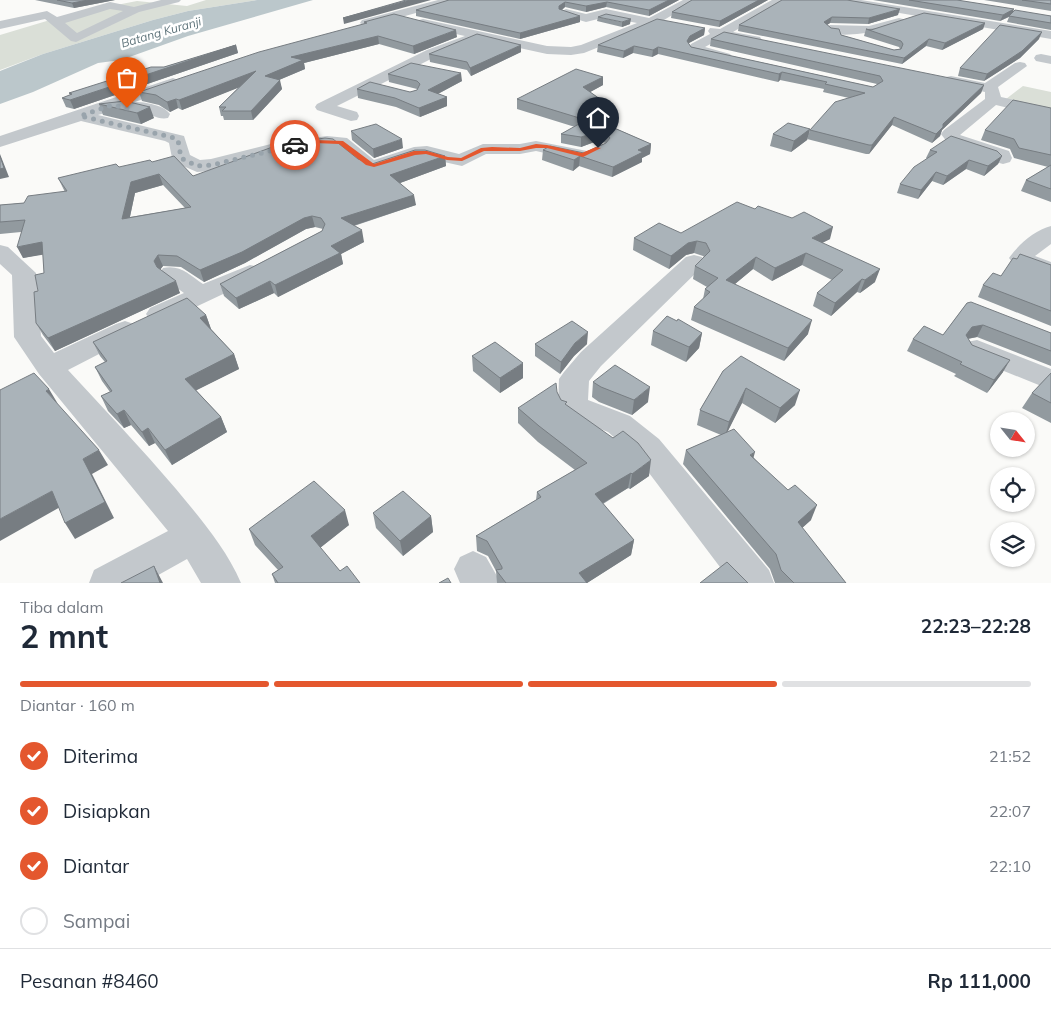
<!DOCTYPE html>
<html lang="id">
<head>
<meta charset="utf-8">
<style>
  :root { --surface:#fff; --page:#f2f2f3; --text:#1f2937; --muted:#747a83; --line:#e0e1e3; --accent:#e4572e }
  body { margin:0; font-family:Mulish,sans-serif; background:var(--page); color:var(--text); height:100vh; display:flex; flex-direction:column; font-size:19px; white-space:nowrap }
  * { box-sizing:border-box; margin:0 }
  p { font-size:16px; color:var(--muted) }
  .icon { flex:none; width:28px; height:28px; fill:none; stroke:currentColor; stroke-width:2; stroke-linecap:round; stroke-linejoin:round }
  .map { position:relative; height:583px; overflow:hidden }
  .panel { display:flex; flex-direction:column; background:var(--surface); flex:1 }
  .panel>* { flex:none }
  .needle { width:32px; rotate:120deg }
  .controls { position:absolute; left:990px; top:412px; display:grid; gap:10px }
  .controls a { display:grid; place-items:center; width:45px; height:45px; border-radius:50%; background:var(--surface); box-shadow:0 1px 4px #0004; font-size:25px }
  .pin { position:absolute; display:grid; place-items:center; width:42px; height:42px; color:#fff; margin:-51px -21px; border-radius:50% 50% 50% 0; rotate:-45deg; box-shadow:0 0 5px #0007 }
  .pin .icon { rotate:45deg }
  .courier { position:absolute; display:grid; place-items:center; width:50px; height:50px; margin:-25px; border:4px solid #e4572e; border-radius:50%; background:#fff; color:#222; box-shadow:0 1px 6px #0007 }
  .overview em { font-style:normal; font-weight:700 }
  .overview div { display:flex; flex-direction:column-reverse }
  .overview { display:flex; align-items:center; justify-content:space-between; height:85px; padding:0 20px }
  h1 { font-size:32px; font-weight:700; line-height:38px }
  .bar { display:grid; grid-template-columns:repeat(4,1fr); gap:8px 5px; align-content:center; height:60px; padding:0 20px }
  .bar i { height:6px; border-radius:4px; background:var(--line) }
  .bar .selected { background:var(--accent) }
  .bar p { grid-column:span 4 }
  .line { display:flex; align-items:center; gap:12px; padding:0 20px; border-top:1px solid var(--line) }
  .line div { flex:1 }
  ol { padding:0 20px; list-style:none }
  li { display:flex; align-items:center; gap:15px; height:55px }
  li p { margin-inline-start:auto }
  li .icon { padding:5px; border-radius:50%; background:var(--accent); color:#fff; stroke-width:4 }
  li:last-child { color:var(--muted) }
  li i { width:28px; height:28px; border:2px solid var(--line); border-radius:50% }
  .map>svg:first-child { display:block }
</style>
</head>
<body>
<div class="map">
<svg width="1051" height="583" viewBox="0 0 1051 583">
  <rect width="100%" height="100%" fill="#fafaf8"/>
  <!-- green -->
  <path fill="#dadfd7" d="M206,0H257L188,11L153,20L43,54L0,70V35L70,14L137,1L187,6Z
    M1023,86L1051,92V109L1006,99Z"/>
  <!-- water -->
  <path fill="#bbc7cb" d="M257,0H313L188,36L121,60L98,63L33,92L0,104V71L43,54L153,20L188,11Z"/>
  <g fill="none" stroke-linecap="round" stroke-linejoin="round">
    <!-- minor -->
    <path fill="#c3c8cc" fill-rule="evenodd" d="M161,0H181L179,2L139,12L76,42L71,41L45,19L0,29V21L47,11L57,17L110,2L134,7ZM110,9L123,11L77,33L65,23Z
      M438,0H457L455,2L366,27L360,23L362,20Z
      M683,0H697L659,23L584,53L571,55L547,54L479,39L437,56L337,106L357,112L359,116L357,120L351,121L317,110L315,107L317,104L427,50L465,36L419,26L417,23L419,20L423,19L547,46L571,47L581,45L637,23L606,17L586,22L562,15L560,13L562,11L566,9L586,14L606,9L649,18Z
      M772,0H786L733,32L760,37L762,40L760,43L755,44L723,37L705,47L730,54L732,57L725,61L690,52L688,49L691,44L710,34L708,31L710,28L720,29Z
      M835,0H861L1051,31V39L841,3Z
      M899,18L903,19L905,22L903,25C888,29 836,42 824,29L830,25L869,26Z
      M1041,54L1051,56V64L1036,61L1034,58L1036,55Z
      M1020,62L1025,63L1027,66L998,87L1001,97L1051,108V118L996,105L960,135L1009,151L1012,158L1010,162L1003,164L996,162L994,158L947,142L941,134L944,130L985,99V92L946,83L944,80L946,77L951,76L985,83L1015,63Z
      M173,78L178,80L181,83L178,86L135,102C145,102 164,105 170,114L168,118C158,120 151,114 141,112C127,109 112,110 98,115L184,136L190,155L200,160L211,159L271,144L327,136L347,138L374,160L414,147L427,146L459,154L483,144H520L536,141L587,151L589,155L587,159L580,161L536,151L520,154H486L462,166L426,158H416L374,172L361,168L336,147L327,146L272,154L212,171L197,172L174,162L172,158L169,143L165,141L81,121L0,147V136Z
      M1051,226V244L1035,256L1051,262V278L1013,263L1009,258C1019,244 1035,230 1051,226Z
      M0,245L8,247L36,273L41,336L54,353L116,324L125,321L134,324L138,330L134,336L68,370C104,409 141,448 176,489C200,518 226,548 241,583H201L187,559L144,583H89L94,570L168,531L39,374L14,337L12,275L0,264Z
      M694,255L702,257L706,262L702,267L601,366L589,381L588,400L630,416L659,439L769,570L774,583H732L637,457L608,432L562,414L558,406L559,379L564,372L581,352L686,257Z
      M250,265L259,267L262,272L259,277L168,320L159,322L150,320L146,314L150,308L184,293L163,278L160,273L163,268C180,264 190,275 203,284Z
      M977,340L1051,369V390L967,356L963,349L967,342Z
      M473,551L486,557L501,583H460L454,569L460,557Z"/>
  </g>
  <!-- wall -->
  <path fill="#929a9f" fill-rule="evenodd" d="M35,0H115L74,8Z
    M449,0H679L649,16L606,7L586,12L565,7L562,10L580,22L520,39L416,16V10Z
    M692,0H768L719,27L671,18L672,12Z
    M782,0L898,15L868,24L830,23L827,25L831,28L841,35L894,50L900,49L899,47L864,36L866,29L985,23L983,29L942,50L926,46L902,64L738,31L739,25Z
    M873,0H957L1013,11L1051,16V30L1007,22L1009,17L1000,21Z
    M984,0H1051V11Z
    M598,17L630,24L622,27L597,21Z
    M364,22L457,37L414,54L379,44L304,63L305,69L279,80L282,89L253,120H224L223,116H221L219,107L239,87L182,110L178,108L170,112L159,105L142,101L139,92L364,24Z
    M705,28L704,35L689,43V44L691,47L873,87L878,84H877L710,46L711,39L984,85L981,93L942,130L940,136L932,143L892,125L869,154H866L807,139L810,130L849,98L823,92L824,89L780,80L778,82L658,54L652,57L633,53L623,58L597,52L598,45Z
    M1039,39L1020,58L984,81L958,76L960,68Z
    M236,45L238,53L74,109L66,107L62,98L70,95L69,93L164,67Z
    M521,52L471,76L467,70L430,62L429,54Z
    M388,74L462,81L438,94L447,97V106L420,117L396,107L358,98L357,89L410,92L417,90V89L389,82Z
    M603,77V85L590,92L617,111L616,121L608,125L651,144L650,154L642,158V162L612,177L579,166L573,171L542,160L543,150L584,153L606,143L597,141L581,147L561,143V134L575,127L517,109V99Z
    M125,101L154,118L141,124L103,115L99,104Z
    M1051,108V202L1021,191L1026,180L1048,167L1014,158L1010,149L981,140L985,130Z
    M810,129L807,140L791,152L770,146L773,134Z
    M351,131L403,148L374,158L352,140Z
    M930,150L1002,156L998,164L984,176L966,169L943,185L932,181L918,199L897,193L900,184L927,159L926,158Z
    M445,156L446,166L400,183L416,205L354,226L364,242L341,254L343,264L278,297L274,293L239,309L224,296L220,284L322,231L323,229L315,227L306,229L245,263L204,282L181,267L163,266L160,270L180,293L55,351L43,335L36,323L38,291L44,273L43,254L23,258L21,232L0,234V205L24,203L65,192L58,178L152,162L193,176L358,159L372,164ZM163,185L185,208L130,217L135,193Z
    M681,233L830,239L822,243L875,282L860,293L857,292L831,316L813,306L817,293L832,280L802,265L772,281L753,269L735,284L808,334L784,361L691,320L694,307L703,299L705,289L707,287L693,279L695,266L704,257L703,256L694,253L686,255L669,269L633,250L634,238Z
    M1017,259L1051,265V326L978,297L983,285L1001,276Z
    M967,303L1051,333V366L977,337L968,339L972,345L1003,372L987,393L954,376L956,374L907,351L913,339L943,335Z
    M206,315L211,329L234,354L239,369L196,390L221,417L227,432L172,465L155,443L149,446L131,425L124,428L108,411L101,396L110,392L102,381L95,367L105,362L100,356L93,342Z
    M653,331L702,333L699,348L686,362L651,345Z
    M535,344H587L574,356L560,374L535,356Z
    M472,356L523,378L500,393L473,371Z
    M723,371L795,405L775,423L742,403L727,432L754,458L811,520L802,528L846,583H775L770,569L683,464L686,450L721,435L697,425L700,410Z
    M1051,373V423L1022,408L1032,393Z
    M593,382L648,402L632,415L599,402L592,397Z
    M557,392L561,400L566,405L649,476L630,489L628,488L603,504L634,540L631,555L587,583H497L496,571L488,556L477,551L476,536L536,500L537,492L575,470L538,442L518,423V408Z
    M373,513L431,516L433,532L403,556L376,528Z
    M349,525L320,548L340,571L360,583H275L272,574L278,570L255,545L249,529Z"/>
  <!-- shaded-wall -->
  <path fill="#777d82" d="M88,0H115L74,8L72,3Z
    M410,0H431L344,24L343,18Z
    M669,0H679L649,16V10Z
    M759,0H768L719,27L720,21Z
    M565,2V7L559,12V6Z
    M607,2L606,7L586,12V6Z
    M900,9L898,15L868,24L869,18Z
    M1014,9L1012,15L1000,21L1003,15Z
    M580,16V22L520,39V33Z
    M832,17L830,23L822,28L824,22Z
    M631,19L630,24L622,27V22Z
    M985,23L983,29L942,50L945,43Z
    M705,28L704,35L689,43L686,48L687,41L690,36Z
    M456,30L457,37L414,54L413,46Z
    M1042,32L1039,39L1020,58L984,81L987,74Z
    M378,36L379,44L304,63L305,69L267,85L265,76L291,57Z
    M929,39L926,46L902,64L904,58Z
    M236,45L238,53L74,109L70,100Z
    M521,45V52L471,76L470,68Z
    M634,46L633,53L623,58L624,51Z
    M658,47V54L652,57L653,50Z
    M256,71L258,80L182,110L179,100Z
    M782,72L780,80L778,82L779,74Z
    M461,73L462,81L428,99V90Z
    M603,77V85L583,96V87Z
    M280,80L282,89L253,120L251,111Z
    M984,85L981,93L942,130L940,136L932,143L936,134L943,124Z
    M447,97V106L420,117L419,108Z
    M176,99L178,108L170,112L167,102Z
    M150,107L154,118L141,124L137,113Z
    M617,111L616,121L598,130V121Z
    M894,117L892,125L869,154L872,145Z
    M810,129L807,140L791,152L794,141Z
    M598,132L597,141L581,147V137Z
    M402,139L403,148L374,158L373,149Z
    M651,144L650,154L642,158V162L612,177L613,167L638,150Z
    M0,154L9,177L0,179Z
    M445,156L446,166L392,186L390,175Z
    M580,156L579,166L573,171L574,160Z
    M1002,156L998,164L984,176L988,166Z
    M969,160L966,169L943,185L947,176Z
    M936,172L932,181L918,199L921,190Z
    M159,174L163,185L135,193L127,230L122,219L131,182Z
    M414,195L416,205L343,229L341,218Z
    M312,216L315,227L306,229L245,263L204,282L200,270L304,218Z
    M833,227L830,239L808,250L812,238Z
    M362,230L364,242L341,254L343,264L278,297L275,285L331,246Z
    M697,241L694,253L686,255L669,269L671,256L688,243Z
    M42,242L47,254L23,258L17,247Z
    M806,253L802,265L772,281L775,268Z
    M158,255L163,266L158,272L154,261Z
    M756,257L753,269L724,293L726,280Z
    M880,269L875,282L860,293L865,280Z
    M862,279L857,292L831,316L835,303Z
    M176,281L180,293L55,351L48,338Z
    M270,281L274,293L239,309L236,298Z
    M206,315L211,329L205,332L200,318Z
    M812,320L808,334L784,361L788,348Z
    M983,325L977,337L966,339V335L972,327Z
    M588,332L587,344L574,356L560,374L561,362L575,343Z
    M702,333L699,348L686,362L689,347Z
    M234,354L239,369L191,393L185,379Z
    M1010,360L1003,372L987,393L994,380Z
    M523,363V378L500,393V378Z
    M650,387L648,402L632,415L634,400Z
    M746,388L742,403L725,437L729,422Z
    M49,389L58,404L46,391Z
    M800,390L795,405L775,423L780,408Z
    M124,410L131,425L124,428L117,414Z
    M221,417L227,432L172,465L165,450Z
    M148,428L155,443L149,446L142,432Z
    M99,450L108,465L92,474L114,518L75,539L65,523L83,459Z
    M755,452L751,467L750,455Z
    M651,460L649,476L630,489L632,474Z
    M631,473L628,488L593,509L595,494Z
    M52,491L62,506L0,541V519Z
    M817,505L811,520L792,537L798,522Z
    M345,510L349,525L316,551L311,536Z
    M431,516L433,532L403,556L400,541Z
    M634,540L631,555L587,583L579,573Z
    M154,566L162,581L163,583H160Z"/>
  <!-- building -->
  <path fill="#aab3b9" stroke="#777d82" fill-rule="evenodd" d="M57,0H88L72,3Z
    M406,0H410L343,18Z
    M449,0H669L649,10L607,2L586,6L565,2L559,6V9L580,16L520,33L416,10Z
    M692,0H759L720,21L672,12Z
    M782,0H847L900,9L869,18L832,17L824,22L831,28L839,29L841,35L894,50L901,49L903,44L901,41L866,29L871,30L924,13L985,23L945,43L929,39L904,58L739,25Z
    M909,0H957L1014,9L1003,15Z
    M1022,0H1051V4Z
    M1015,10L1051,16V23L1009,16Z
    M394,14L456,30L413,46L378,36L291,57L303,60L265,76L280,80L251,111H222L226,107H219L256,71L179,100L176,99L167,102L156,95L139,92L259,52L367,23L364,22Z
    M606,14L631,19L622,22L598,17Z
    M657,19L705,28L690,36L687,41L691,47L873,87L883,81L880,76L711,39L724,32L984,85L943,124V127L936,134L894,117L872,145H869L810,130L835,102L865,93L825,84L827,82L782,72L779,74L658,47L653,50L634,46L624,51L598,45Z
    M1000,25L1042,32L1022,51L987,74L960,68Z
    M477,34L521,45L470,68L467,62L429,54Z
    M236,45L70,100L62,98L72,94L69,93L151,67H164Z
    M411,63L461,73L428,90L447,97L419,108L395,98L357,89L370,82L410,92L417,90L420,84L417,81L388,74Z
    M576,69L603,77L583,87L617,111L598,121L651,144L638,150L643,152L613,167L580,156L574,160L543,150L550,146L584,153L606,143L610,138L606,133L598,132L581,137L561,134L586,120L517,99Z
    M1013,100L1051,108V155L1019,148L1014,139L985,130Z
    M125,101L150,107L137,113L99,104Z
    M788,123L810,129L794,141L773,134Z
    M376,124L402,139L373,149L351,131Z
    M951,136L997,151L1002,156L988,166L969,160L947,176L936,172L921,190L900,184L914,167L937,152L930,150Z
    M325,138L333,139L358,159L372,164L415,150H425L445,156L390,175L414,195L341,218L362,230L331,246L340,253L275,285L270,281L236,298L220,284L322,231L325,224L321,218L312,216L304,218L242,252L200,270L177,256L158,255L154,261L157,267L176,281L48,338L36,323L34,292L38,291L35,275L44,273L42,242L17,247L25,220L0,222V205L24,203L28,196L67,191L58,178L116,164L119,167L150,160L152,162L174,156L193,176L278,145ZM159,174L191,207L122,219L131,182Z
    M0,156L4,168L0,169Z
    M1051,165V189L1026,180Z
    M737,202L755,209L758,206L792,218L804,212L833,227L812,238L880,269L865,280L862,279L835,303L817,293L843,270L806,253L775,268L756,257L726,280L812,320L788,348L694,307L710,292L705,289L718,278L695,266L710,251L706,243L697,241L688,243L671,256L634,238L659,223L681,233Z
    M1020,254L1051,265V311L983,285L993,273L1001,276L1013,258L1017,259Z
    M187,298L206,315L200,318L234,354L185,379L221,417L165,450L148,428L142,432L124,410L117,414L101,396L112,391L95,367L107,361L93,342Z
    M971,302L1051,333V351L983,325L972,327L966,335L972,345L1010,360L994,380L960,364L962,362L913,339L924,326L943,335L967,303Z
    M667,316L677,321L678,319L702,333L689,347L653,331Z
    M572,321L588,332L575,343L561,362L535,344Z
    M495,342L523,363L500,378L472,356Z
    M741,356L800,390L780,408L746,388L729,422L700,410L723,371Z
    M615,365L650,387L634,400L601,387L593,382Z
    M34,373L49,389L46,391L99,450L83,459L105,502L65,523L52,491L0,519V390Z
    M1051,373V403L1032,393Z
    M556,383L557,392L561,400L567,402L565,404L613,438L623,431L638,443L651,460L632,474L631,473L595,494L634,540L579,573L587,583H506L496,570L502,569V567L487,541L476,536L541,497L537,492L587,463L539,426L518,408Z
    M734,429L755,452L750,455L788,490L795,485L817,505L798,522L846,583H793H794L781,570L776,554L686,450Z
    M314,481L345,510L311,536L340,571L347,566L360,583H278L272,574L283,567L249,529Z
    M403,491L431,516L400,541L373,513Z
    M727,562L748,583H700Z
    M154,566L160,583H121Z
    M448,578L451,583H439Z"/>
  <!-- route -->
  <path fill="#e4572e" d="M314,140L343,141L374,164L414,151H427L448,157L461,158L481,148L492,147L520,148L536,144L547,145L582,153L596,147L601,148L583,157L547,148H536L520,151H484L462,161L447,160L426,154L415,155L374,167L366,165L339,144L314,143L295,147L292,145Z"/>
  <g fill="none" stroke-linecap="round" stroke-linejoin="round">
    <!-- done -->
    <path stroke="#99a4ac" stroke-width="5" stroke-dasharray="0 9" d="M127,108L112,105L80,116L171,137L178,140L181,158L197,166L212,165L295,145"/>
  </g>
  <g text-anchor="middle" dominant-baseline="central" stroke-width="5" stroke-linejoin="round" paint-order="stroke">
    <!-- far-water labels -->
    <g font-size="12" font-style="italic" fill="#60757c" stroke="#fff">
      <text transform="translate(161 32) rotate(-16)">Batang Kuranji</text>
    </g>
  </g>
</svg>
<div class="controls">
<a><svg class="needle" viewBox="-14 -14 28 28"><path d="M0-13l5 13h-10z" fill="#e53935"/><path d="M0 13l5-13h-10z" fill="#747a83"/></svg></a>
<a><svg class="icon" aria-label="locate" viewBox="0 0 24 24"><circle cx="12" cy="12" r="6"/><path d="M12 2v4M12 18v4M2 12h4M18 12h4"/></svg></a>
<a><svg class="icon" aria-label="layers" viewBox="0 0 24 24"><path d="M12 4l9 5-9 5-9-5zM3 14l9 5 9-5"/></svg></a>
</div>
<div class="pin" style="left:127px;top:108px;background:#ea580c"><svg class="icon" aria-label="bag" viewBox="0 0 24 24"><path d="M5 8h14l-1 12H6zM9 8a3 3 0 0 1 6 0"/></svg></div>
<div class="pin" style="left:598px;top:148px;background:#1f2937"><svg class="icon" aria-label="home" viewBox="0 0 24 24"><path d="M3 11l9-7 9 7M6 9v11h12V9"/></svg></div>
<div class="courier" style="left:295px;top:145px"><svg class="icon" aria-label="car" viewBox="0 0 24 24"><path d="M5 17H2v-5l4-1 3-4h7l3 4 3 1v5h-3M9 17h6M6 11h13"/><circle cx="7" cy="17" r="2"/><circle cx="17" cy="17" r="2"/></svg></div>
</div>
<section class="panel">
<div class="overview"><div><h1>2 mnt</h1><p>Tiba dalam</p></div><em>22:23–22:28</em></div>
<div class="bar"><i class="selected"></i><i class="selected"></i><i class="selected"></i><i></i><p>Diantar · 160 m</p></div>
<ol>
<li><svg class="icon" aria-label="check" viewBox="0 0 24 24"><path d="M5 12l5 5 9-10"/></svg>Diterima<p>21:52</p></li>
<li><svg class="icon" aria-label="check" viewBox="0 0 24 24"><path d="M5 12l5 5 9-10"/></svg>Disiapkan<p>22:07</p></li>
<li><svg class="icon" aria-label="check" viewBox="0 0 24 24"><path d="M5 12l5 5 9-10"/></svg>Diantar<p>22:10</p></li>
<li><i></i>Sampai</li>
</ol>
<div class="line" style="height:65px"><div>Pesanan #8460</div><b>Rp 111,000</b></div>
</section>
</body>
</html>
